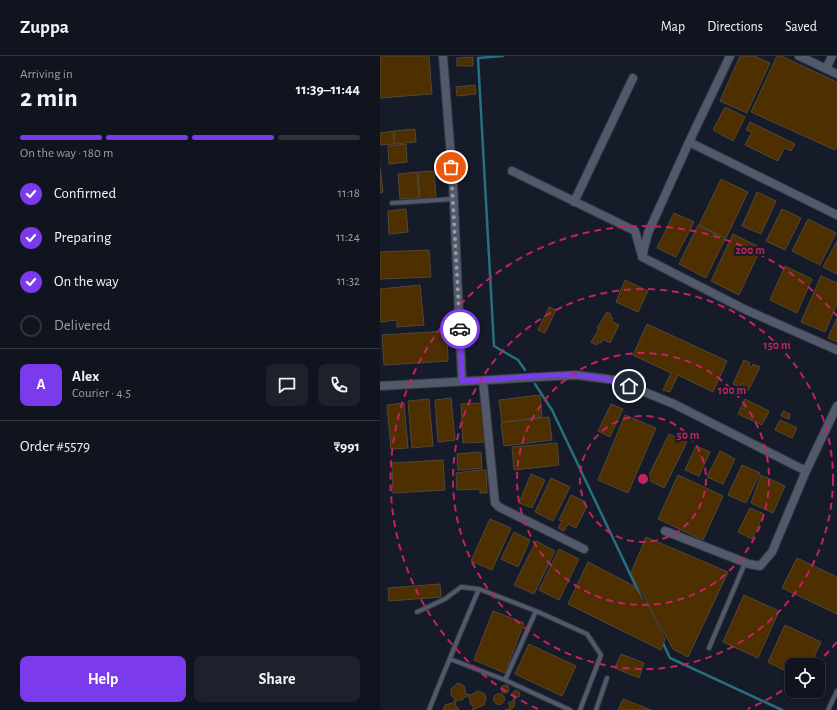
<!DOCTYPE html>
<html lang="en">
<head>
<meta charset="utf-8">
<style>
  :root { --surface:#10141e; --page:#1e212b; --text:#f1f3f6; --muted:#9c9ea4; --line:#30333c; --accent:#7c3aed }
  body { margin:0; font-family:"Alegreya Sans",sans-serif; background:var(--page); color:var(--text); height:100vh; display:flex; flex-direction:column; font-size:15px; white-space:nowrap }
  * { box-sizing:border-box; margin:0 }
  p { font-size:13px; color:var(--muted) }
  .icon { flex:none; width:22px; height:22px; fill:none; stroke:currentColor; stroke-width:2; stroke-linecap:round; stroke-linejoin:round }
  .map { position:relative; flex:1; overflow:hidden }
  .side { display:flex; flex-direction:column; background:var(--surface); width:380px }
  .side>* { flex:none }
  .controls { position:absolute; left:405px; top:602px; display:grid; gap:8px }
  .controls a { display:grid; place-items:center; width:40px; height:40px; border-radius:8px; background:var(--surface); box-shadow:0 2px 6px #0003,0 0 0 1px var(--line); font-size:20px }
  .pin { position:absolute; display:grid; place-items:center; width:34px; height:34px; color:#fff; margin:-17px; border:2px solid #fff; border-radius:50%; box-shadow:0 1px 4px #0007 }
  .courier { position:absolute; display:grid; place-items:center; width:40px; height:40px; margin:-20px; border:3px solid #7c3aed; border-radius:50%; background:#fff; color:#222; box-shadow:0 1px 5px #0007 }
  .headline em { font-style:normal; font-weight:600 }
  .headline div { display:flex; flex-direction:column-reverse }
  .headline { display:flex; align-items:center; justify-content:space-between; height:68px; padding:0 20px }
  h1 { font-size:26px; font-weight:600; line-height:30px }
  .bar { display:grid; grid-template-columns:repeat(4,1fr); gap:6px 4px; align-content:center; height:48px; padding:0 20px }
  .bar i { height:5px; border-radius:3px; background:var(--line) }
  .bar .active { background:var(--accent) }
  .bar p { grid-column:span 4 }
  .line { display:flex; align-items:center; gap:10px; padding:0 20px; border-top:1px solid var(--line) }
  .line div { flex:1 }
  .round { display:grid; place-items:center; flex:none; width:42px; height:42px; border-radius:8px; background:var(--page) }
  ol { padding:0 20px; list-style:none }
  li { display:flex; align-items:center; gap:12px; height:44px }
  li p { margin-inline-start:auto }
  li .icon { padding:4px; border-radius:50%; background:var(--accent); color:#fff; stroke-width:4 }
  li:last-child { color:var(--muted) }
  li i { width:22px; height:22px; border:2px solid var(--line); border-radius:50% }
  .cta { display:flex; gap:8px; margin-top:auto; padding:8px 20px }
  .cta a { flex:1; height:46px; border-radius:8px; background:var(--accent); color:#fff; font-size:16px; font-weight:600; line-height:46px; text-align:center }
  .cta a+a { background:var(--page); color:var(--text) }
  header { display:flex; align-items:center; gap:24px; box-sizing:border-box; height:56px; padding:0 20px; background:var(--surface); border-bottom:1px solid var(--line) }
  header strong { font-size:19px }
  nav { display:flex; gap:22px; margin-inline-start:auto; font-size:14px }
  main { display:flex; flex:1; min-height:0 }
  .map>svg:first-child { display:block }
</style>
</head>
<body>
<header>
<strong>Zuppa</strong>
<nav><a>Map</a><a>Directions</a><a>Saved</a></nav>
</header>
<main>
<section class="side">
<div class="headline"><div><h1>2 min</h1><p>Arriving in</p></div><em>11:39–11:44</em></div>
<div class="bar"><i class="active"></i><i class="active"></i><i class="active"></i><i></i><p>On the way · 180 m</p></div>
<ol>
<li><svg class="icon" aria-label="check" viewBox="0 0 24 24"><path d="M5 12l5 5 9-10"/></svg>Confirmed<p>11:18</p></li>
<li><svg class="icon" aria-label="check" viewBox="0 0 24 24"><path d="M5 12l5 5 9-10"/></svg>Preparing<p>11:24</p></li>
<li><svg class="icon" aria-label="check" viewBox="0 0 24 24"><path d="M5 12l5 5 9-10"/></svg>On the way<p>11:32</p></li>
<li><i></i>Delivered</li>
</ol>
<div class="line" style="height:72px"><b class="round" style="background:var(--accent);color:#fff">A</b><div><b>Alex</b><p>Courier · 4.5</p></div><a class="round"><svg class="icon" aria-label="chat" viewBox="0 0 24 24"><path d="M4 5h16v11H9l-5 4z"/></svg></a><a class="round"><svg class="icon" aria-label="phone" viewBox="0 0 24 24"><path d="M5 4h4l2 5-3 2q2 4 5 5l2-3 5 2v4C11 20 4 13 5 4z"/></svg></a></div>
<div class="line" style="height:52px"><div>Order #5579</div><b>₹991</b></div>
<div class="cta"><a>Help</a><a>Share</a></div>
</section>
<div class="map">
<svg width="457" height="654" viewBox="0 0 457 654">
  <rect width="100%" height="100%" fill="#151b28"/>
  <g fill="none" stroke-linecap="round" stroke-linejoin="round">
    <!-- stream -->
    <path stroke="#286f7f" stroke-width="2.5" d="M123,0L98,2L114,290L138,304L145,314
      M155,328L172,354L261,541
      M282,585L290,602L402,654"/>
  </g>
  <!-- building -->
  <path fill="#4d2f00" stroke="#524738" d="M0,0H49L52,38L0,42Z
    M360,0H374L390,7L367,57L340,45Z
    M397,0H401L457,26V89L455,94L371,56Z
    M93,1V10H77V2Z
    M95,29L96,38L77,40L76,31Z
    M345,51L365,61L353,85L333,74Z
    M370,66L415,88L411,95L404,92L398,105L365,89L372,76L366,74Z
    M35,73L36,86L15,88L14,75Z
    M13,75L14,88L0,89V77Z
    M26,88L27,106L9,108L8,90Z
    M0,111L3,136L0,137Z
    M54,115L56,142L40,143L38,116Z
    M37,116L39,142L20,143L18,118Z
    M341,123L368,136L346,182L319,169Z
    M377,136L396,145L381,178L362,170Z
    M26,153L28,176L9,178L8,155Z
    M402,153L421,162L405,194L386,185Z
    M294,157L314,166L296,201L277,192Z
    M428,163L456,177L440,209L412,195Z
    M318,169L345,183L326,222L299,208Z
    M353,178L381,192L359,239L331,225Z
    M457,185V218L443,211Z
    M49,194L51,221L0,223V196Z
    M405,210L432,223L417,257L390,244Z
    M441,220L457,227V248L445,276L421,266Z
    M245,224L268,235L258,256L236,246Z
    M40,229L44,269L17,271V264L0,266V233Z
    M169,251L176,254L165,277L158,274Z
    M227,256L231,258L230,261L233,262L231,265L239,269L230,287L223,283L221,287L219,286L217,289L211,286L219,273L217,272Z
    M457,262V286L448,282Z
    M267,268L347,305L333,336L298,319L290,336L283,334L291,317L253,299Z
    M67,275L68,305L4,309L2,279Z
    M364,304L370,307L369,310L372,311L373,308L380,311L368,335L362,332L364,328L362,327L360,331L353,328Z
    M160,339L162,361L122,366L119,344Z
    M71,342L75,384L58,386L55,344Z
    M49,343L53,390L32,392L28,345Z
    M365,343L389,355L386,362H383L385,363L382,369L358,358L361,351L364,353L365,351L362,350Z
    M24,347L28,392L11,393L7,349Z
    M102,347L104,386L83,387L81,348Z
    M231,348L243,353L230,381L218,375Z
    M403,355L410,358L409,363L401,360Z
    M245,359L276,372L248,437L218,424Z
    M169,361L172,384L124,390L121,367Z
    M400,364L417,372L412,382L395,374Z
    M289,378L307,386L284,432L267,423Z
    M177,387L179,409L134,414L132,391Z
    M316,390L330,396L319,420L305,414Z
    M340,395L355,403L343,428L327,421Z
    M101,396L102,412L78,414L77,398Z
    M63,404L65,434L13,437L12,407Z
    M362,409L380,417L366,447L348,439Z
    M98,414H106L107,437H100V433L77,434L76,417Z
    M151,418L165,424L152,452L139,447Z
    M298,419L343,440L323,484L278,463Z
    M381,419L405,430L393,457L371,447Z
    M171,422L190,431L173,465L155,456Z
    M191,439L204,445L203,448L207,450L196,472L188,468L184,475L178,472L182,465L179,464Z
    M370,452L384,458L372,483L358,476Z
    M110,463L131,472L112,514L91,505Z
    M134,476L150,484L138,511L121,503Z
    M266,481L348,516L308,601L293,593L251,517Z
    M156,485L175,495L154,538L134,529Z
    M179,493L199,503L179,544L159,534Z
    M417,502L457,521V558L402,532Z
    M208,506L254,530L270,553L285,583L281,594L188,548Z
    M60,528L61,541L9,545L8,532Z
    M364,539L399,555L378,602L343,586Z
    M113,555L144,567L125,617L94,604Z
    M405,569L441,586L430,609H412V618L388,606Z
    M149,588L196,610L182,640L135,618Z
    M241,598L264,607L259,622L235,612Z
    M78,627L84,630L86,638L91,639L98,635L104,637L106,643L104,649L92,654L94,651L90,647V642L86,640L82,644H77L75,648L79,654H63L65,649L73,647L75,643L71,639V633Z
    M121 633a4 4 0 1 1 8 0a4 4 0 1 1-8 0Z
    M135,634L139,636L140,640L135,642L134,651L130,654H125H128L130,651L128,647L133,645L134,642L132,638Z
    M113.5 643a5.5 5.5 0 1 1 11 0a5.5 5.5 0 1 1-11 0Z
    M243,643L271,654H238Z"/>
  <g fill="none" stroke-linecap="round" stroke-linejoin="round">
    <!-- lane casing -->
    <g stroke="#333641" stroke-width="6">
      <path id="lane" d="M12,147L73,143
        M156,555L207,578L221,599L200,654
        M37,556L65,543L81,531L99,533
        M329,592L365,507
        M125,624L190,654
        M49,654C65,613 82,573 99,533L156,555L125,624L70,603
        M216,654L227,622
        M448,654L457,635"/>
    </g>
    <!-- street casing -->
    <g stroke="#333641" stroke-width="10">
      <path id="street" d="M63,0L73,127L82,325
        M419,0L457,18
        M446,13L452,0
        M309,86L350,0
        M132,115L255,175L262,200
        M194,146L253,22
        M457,159L309,86L268,177L262,201L366,254L457,294
        M103,325L115,447L119,451L204,493
        M0,330L196,319L235,324L294,348L426,415L457,350
        M285,475L369,508L380,510L392,496L426,415"/>
    </g>
    <!-- lane -->
    <use href="#lane" stroke="#52596a" stroke-width="4"/>
    <!-- street -->
    <use href="#street" stroke="#52596a" stroke-width="8"/>
  </g>
  <g fill="none" stroke-linecap="round" stroke-linejoin="round">
    <!-- done -->
    <path stroke="#969ba6" stroke-width="4" stroke-dasharray="0 7.2" d="M71,111L80,273"/>
    <!-- route -->
    <path stroke="#7c3aed" stroke-width="5" d="M80,273L82,325C137,324 198,309 249,330"/>
  </g>
  <!-- distance rings -->
  <g fill="none" stroke="#c32262" stroke-width="2" stroke-dasharray="7 5">
    <circle cx="263" cy="423" r="63"/>
    <circle cx="263" cy="423" r="126"/>
    <circle cx="263" cy="423" r="190"/>
    <path d="M457 586A253 253 0 0 1 436 608M412 628A253 253 0 0 1 368 653M158 653A253 253 0 1 1 457 260"/>
  </g>
  <circle cx="263" cy="423" r="6" fill="#c32262" stroke="#151b28" stroke-width="2"/>
  <g font-size="12" text-anchor="middle" font-weight="bold" fill="#c32262" stroke="#151b28" stroke-width="4" stroke-linejoin="round" paint-order="stroke">
    <text x="370" y="198">200 m</text>
    <text x="397" y="293">150 m</text>
    <text x="352" y="338">100 m</text>
    <text x="308" y="383">50 m</text>
  </g>
</svg>
<div class="controls">
<a><svg class="icon" aria-label="locate" viewBox="0 0 24 24"><circle cx="12" cy="12" r="6"/><path d="M12 2v4M12 18v4M2 12h4M18 12h4"/></svg></a>
</div>
<div class="pin" style="left:71px;top:111px;background:#ea580c"><svg class="icon" aria-label="bag" viewBox="0 0 24 24"><path d="M5 8h14l-1 12H6zM9 8a3 3 0 0 1 6 0"/></svg></div>
<div class="pin" style="left:249px;top:330px;background:#1f2937"><svg class="icon" aria-label="home" viewBox="0 0 24 24"><path d="M3 11l9-7 9 7M6 9v11h12V9"/></svg></div>
<div class="courier" style="left:80px;top:273px"><svg class="icon" aria-label="car" viewBox="0 0 24 24"><path d="M5 17H2v-5l4-1 3-4h7l3 4 3 1v5h-3M9 17h6M6 11h13"/><circle cx="7" cy="17" r="2"/><circle cx="17" cy="17" r="2"/></svg></div>
</div>
</main>
</body>
</html>
